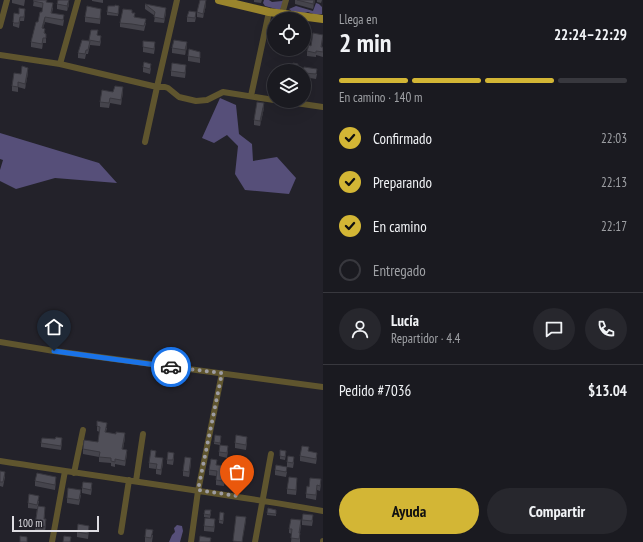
<!DOCTYPE html>
<html lang="es">
<head>
<meta charset="utf-8">
<style>
  :root { --surface:#1a1a20; --page:#27272d; --text:#f1f3f6; --muted:#9fa1a5; --line:#38383e; --accent:#d3b635 }
  body { margin:0; font-family:"PT Sans Narrow",sans-serif; background:var(--page); color:var(--text); height:100vh; display:flex; flex-direction:column; font-size:15px; white-space:nowrap }
  * { box-sizing:border-box; margin:0 }
  p { font-size:13px; color:var(--muted) }
  .icon { flex:none; width:22px; height:22px; fill:none; stroke:currentColor; stroke-width:2; stroke-linecap:round; stroke-linejoin:round }
  .map { position:relative; flex:1; overflow:hidden }
  .drawer { display:flex; flex-direction:column; background:var(--surface); width:320px }
  .drawer>* { flex:none }
  .controls { position:absolute; left:267px; top:12px; display:grid; gap:8px }
  .controls a { display:grid; place-items:center; width:44px; height:44px; border-radius:50%; background:var(--surface); box-shadow:0 4px 16px #0002,0 0 0 1px var(--line); font-size:20px }
  .scale { position:absolute; left:12px; bottom:10px; width:87px; box-sizing:border-box; padding-left:4px; border:2px solid #dedde2; border-top:0; font-size:11px; line-height:14px; white-space:nowrap; color:#dedde2; -webkit-text-stroke:3px #23222a; paint-order:stroke }
  .pin { position:absolute; display:grid; place-items:center; width:34px; height:34px; color:#fff; margin:-41px -17px; border-radius:50% 50% 50% 0; rotate:-45deg; box-shadow:0 0 4px #0007 }
  .pin .icon { rotate:45deg }
  .courier { position:absolute; display:grid; place-items:center; width:40px; height:40px; margin:-20px; border:3px solid #1a73e8; border-radius:50%; background:#fff; color:#222; box-shadow:0 1px 5px #0007 }
  .head em { font-style:normal; font-weight:800 }
  .head div { display:flex; flex-direction:column-reverse }
  .head { display:flex; align-items:center; justify-content:space-between; height:68px; padding:0 16px }
  h1 { font-size:26px; font-weight:800; line-height:30px }
  .bar { display:grid; grid-template-columns:repeat(4,1fr); gap:6px 4px; align-content:center; height:48px; padding:0 16px }
  .bar i { height:5px; border-radius:3px; background:var(--line) }
  .bar .current { background:var(--accent) }
  .bar p { grid-column:span 4 }
  .line { display:flex; align-items:center; gap:10px; padding:0 16px; border-top:1px solid var(--line) }
  .line div { flex:1 }
  .round { display:grid; place-items:center; flex:none; width:42px; height:42px; border-radius:21px; background:var(--page) }
  ol { padding:0 16px; list-style:none }
  li { display:flex; align-items:center; gap:12px; height:44px }
  li p { margin-inline-start:auto }
  li .icon { padding:4px; border-radius:50%; background:var(--accent); color:#111; stroke-width:4 }
  li:last-child { color:var(--muted) }
  li i { width:22px; height:22px; border:2px solid var(--line); border-radius:50% }
  .button { display:flex; gap:8px; margin-top:auto; padding:8px 16px }
  .button a { flex:1; height:46px; border-radius:24px; background:var(--accent); color:#111; font-size:16px; font-weight:800; line-height:46px; text-align:center }
  .button a+a { background:var(--page); color:var(--text) }
  main { display:flex; flex:1; min-height:0 }
  .map>svg:first-child { display:block }
</style>
</head>
<body>
<main>
<div class="map">
<svg width="323" height="542" viewBox="0 0 323 542">
  <rect width="100%" height="100%" fill="#23222a"/>
  <!-- forest -->
  <path fill="#564f79" d="M264,0H269L272,2L282,1L283,0H284L283,4L280,10L265,6L263,3Z
    M316,3L319,4L322,7V14L316,15L308,12L301,14L294,13L289,9L296,6L313,11Z
    M220,98L236,105L239,134L252,144L253,161L277,157L296,178L289,194L245,190L235,174L238,146L227,135L214,143L202,138Z
    M0,133L99,163L117,183L55,178L16,189L0,181V170L3,160L0,159Z
    M177,525L182,526L183,531L180,542H169L172,535L175,532L174,528Z"/>
  <g fill="none" stroke-linecap="round" stroke-linejoin="round">
    <!-- minor -->
    <path stroke="#5f552e" stroke-width="6" d="M282,14L286,0
      M0,26L7,0
      M0,55L60,64L157,87H165L168,88L179,97L196,101L207,100L223,92L274,100
      M60,64L78,0
      M251,96L269,12
      M282,101L323,107
      M145,142L157,87L177,0
      M0,342L54,351L323,387
      M0,461C107,478 216,492 323,511
      M74,473L83,430
      M136,481L143,434
      M121,532L129,480
      M52,542L65,471
      M191,542L198,491L222,373
      M255,542L271,454
      M323,542V541"/>
    <!-- major -->
    <path stroke="#9a852d" stroke-width="8" d="M219,0L269,12L323,19"/>
  </g>
  <!-- wall -->
  <path fill="#45444c" d="M12,0H25L24,6L12,3Z
    M34,0L47,2L53,8L52,13L64,20L63,26L45,22L43,28L45,33L46,39V43H43L42,49L31,47V42L42,12L43,8L33,6Z
    M92,0H103V3L92,1Z
    M254,0H262L261,3L254,2Z
    M295,0H315L313,9L295,4Z
    M317,0H322L321,3L317,2Z
    M57,4L69,5L67,11L57,9Z
    M145,4L166,13L164,23L154,22L155,16L145,9Z
    M206,5L203,18L197,17V12Z
    M115,6L119,8L118,16L107,15V12Z
    M25,13L24,21H20L19,28L13,26V22L19,14Z
    M132,13L135,17L146,23L144,31L120,27V23Z
    M101,14L100,24L85,22V17Z
    M187,17H196L195,22H187Z
    M323,35L322,47H323V57L316,55V57L307,56V51L311,46Z
    M98,36L101,41L100,46L90,45L88,54H86L85,59L78,58V53L89,41V40Z
    M143,41L155,47L154,54L143,52Z
    M187,47L185,55L172,53V48Z
    M188,56L200,57V63L188,61Z
    M298,66L297,71H292V69Z
    M143,67L151,68L150,74L143,72Z
    M186,70L185,78L171,76V71Z
    M304,71L317,74L316,79L304,77Z
    M28,73L25,89L18,87V92L12,91V86L21,74Z
    M304,89L308,92L307,98L304,97Z
    M113,92H123L121,105L110,103L109,108L100,107V102Z
    M264,108L260,126L254,125V120Z
    M97,426L107,428L106,432L125,438L123,449L127,454L125,466L115,464V467L111,466V463L99,462V457L83,454V449L98,442L100,432L97,431Z
    M221,438L220,445L214,444V442Z
    M62,442L61,450L41,447V443Z
    M247,442L246,450L235,448V443Z
    M228,451L227,458L219,456V452Z
    M309,451L317,457L316,464L300,461V456Z
    M286,454L285,460L280,459V456Z
    M156,457L163,463L161,475L156,474V469L149,468V463Z
    M174,458L173,465L167,464V460Z
    M287,462H294L293,468L287,467Z
    M191,463L189,477L183,476V471Z
    M217,465L229,466L237,465L235,479L225,478L224,486L216,485V476L209,475V470Z
    M275,470L287,472L286,477L275,475Z
    M0,471L5,477L3,487L0,486Z
    M245,479L244,487L236,486V481Z
    M35,481H56L55,490L35,486Z
    M297,483L296,495L287,494V489Z
    M321,484L320,491L317,490L316,500L306,498V494L309,487Z
    M82,488H92L91,495L82,493Z
    M81,495L79,505L67,503V498Z
    M39,501L38,506L45,512L44,519L46,524L45,532L35,530V525L37,509L28,508V503Z
    M276,512V516L267,515V513Z
    M211,513L210,518L204,517V514Z
    M224,516L223,524L219,523V520Z
    M302,520H313L312,526L302,525Z
    M215,524L214,532L204,531V526Z
    M301,525L300,533V542H291L292,534L289,533V529Z
    M89,530L88,539L77,537V532Z
    M153,535L152,542H145V537Z"/>
  <!-- shaded-wall -->
  <path fill="#38373e" d="M69,0V5L67,11V6Z
    M206,0V5L203,18V14Z
    M314,0H315V1L313,9V4Z
    M166,8V13L164,23V19Z
    M45,17V22L42,33V28Z
    M43,38V43L42,49V44Z
    M187,42V47L185,55V50Z
    M28,68V73L25,89V84Z
    M123,87V92L121,105V100Z
    M264,103V108L260,126V121Z
    M125,433V438L122,454V449Z
    M127,450V454L125,466V461Z
    M163,458V463L161,475V470Z
    M191,458V463L189,477V472Z
    M237,460V465L235,479V475Z
    M297,478V483L296,495V490Z
    M246,517V522L242,542Z"/>
  <!-- building -->
  <path fill="#504f58" stroke="#38373e" d="M34,0H47L46,2L53,3L51,13L64,15L63,20L45,17L42,28L45,29L44,33L46,34V38H43L42,44L31,42L36,22H38L40,12H42L43,3L33,1Z
    M58,0H69L67,6L57,4Z
    M200,0H206L203,14L197,12Z
    M297,0H314L313,4Z
    M145,4L166,8L164,19L154,17L155,12Z
    M115,5L119,6L118,14L107,12L108,6H115Z
    M87,6L101,9L100,19L85,17Z
    M19,8L25,9L24,17H20L19,23H14L13,22L14,13L19,14Z
    M123,9L132,10V13H135L134,17L146,19L144,26L132,24L120,23Z
    M189,11L196,12L195,18L187,17Z
    M91,30H98L97,35L101,36L100,42L89,40Z
    M313,33L323,35L321,47H323V52L316,51V53L307,51L309,45L311,46Z
    M82,40L90,41L88,50H86L85,54L78,53Z
    M174,40L187,42L185,50L172,48Z
    M143,41L155,42L154,49L143,47Z
    M189,49L200,52V58L188,56Z
    M144,62L151,64L150,69L143,67Z
    M172,63L186,65L185,73L171,71Z
    M293,63L298,64L297,70L292,69Z
    M22,66L28,68L25,84L18,82V87L12,86L14,73L21,74Z
    M304,67L317,69L316,74L304,73V71H303Z
    M115,86L123,87L121,100L110,98L109,103L100,102L102,90L113,92Z
    M304,89L308,90L307,95L304,94Z
    M257,102L264,103L260,121L254,120Z
    M97,421L107,423L105,432L116,434V432L125,433L122,449L127,450L125,461L115,459V462L111,461V458L99,457L100,452L83,449L84,440L98,442L100,427L97,426Z
    M215,435L221,436L220,443L214,442Z
    M236,435L247,437L246,445L235,443Z
    M56,437L62,438L61,446L41,443L42,438L55,439Z
    M220,445L228,446L227,453L219,452Z
    M302,446L309,447L308,451L317,453L316,459L300,456Z
    M151,450L156,451L155,457L163,458L161,470L156,469L157,464L149,463Z
    M280,450L286,451L285,457L280,456Z
    M168,452L174,453L173,460H167Z
    M288,456L294,457L293,463L287,462Z
    M185,457L191,458L189,472L183,471Z
    M211,459L217,460L216,465L229,466L230,459L237,460L235,475L225,473L224,481L216,480L217,471L209,470Z
    M276,465L287,467L286,472L275,470Z
    M0,471L5,472L3,482H0Z
    M37,473L56,477L55,485L35,481Z
    M237,473L245,475L244,482L236,481Z
    M289,477L297,478L296,490L287,489Z
    M310,478L321,479L320,486L317,485L316,495L306,494L307,486L309,487Z
    M83,482L92,483L91,490L82,488Z
    M68,488L81,490L79,500L67,498Z
    M29,494L39,496L37,505L28,503Z
    M38,506L45,507L44,519H46L45,527L35,525Z
    M268,508L276,510V514L267,513Z
    M205,510H211L210,515L204,514Z
    M220,512L224,513L223,521L219,520Z
    M303,514L313,515L312,521L302,520Z
    M236,516L246,517L242,542L233,541Z
    M205,518L215,519L214,527L204,526Z
    M291,519L301,520L299,533H300L299,539L291,538L292,529H289Z
    M78,524L89,526L88,534L77,532Z
    M146,529L153,530L151,538L145,537Z
    M20,536L27,537V542H20Z
    M64,536L71,537L70,542H63Z
    M200,536L211,538L210,542H199Z"/>
  <g fill="none" stroke-linecap="round" stroke-linejoin="round">
    <!-- done -->
    <path stroke="#9d9ca2" stroke-width="4" stroke-dasharray="0 7.2" d="M171,367L222,373L198,490L237,496"/>
    <!-- route -->
    <path stroke="#1a73e8" stroke-width="5" d="M54,351L171,367"/>
  </g>
</svg>
<div class="controls">
<a><svg class="icon" aria-label="locate" viewBox="0 0 24 24"><circle cx="12" cy="12" r="6"/><path d="M12 2v4M12 18v4M2 12h4M18 12h4"/></svg></a>
<a><svg class="icon" aria-label="layers" viewBox="0 0 24 24"><path d="M12 4l9 5-9 5-9-5zM3 14l9 5 9-5"/></svg></a>
</div>
<div class="scale">100 m</div>
<div class="pin" style="left:237px;top:496px;background:#ea580c"><svg class="icon" aria-label="bag" viewBox="0 0 24 24"><path d="M5 8h14l-1 12H6zM9 8a3 3 0 0 1 6 0"/></svg></div>
<div class="pin" style="left:54px;top:351px;background:#1f2937"><svg class="icon" aria-label="home" viewBox="0 0 24 24"><path d="M3 11l9-7 9 7M6 9v11h12V9"/></svg></div>
<div class="courier" style="left:171px;top:367px"><svg class="icon" aria-label="car" viewBox="0 0 24 24"><path d="M5 17H2v-5l4-1 3-4h7l3 4 3 1v5h-3M9 17h6M6 11h13"/><circle cx="7" cy="17" r="2"/><circle cx="17" cy="17" r="2"/></svg></div>
</div>
<section class="drawer">
<div class="head"><div><h1>2 min</h1><p>Llega en</p></div><em>22:24–22:29</em></div>
<div class="bar"><i class="current"></i><i class="current"></i><i class="current"></i><i></i><p>En camino · 140 m</p></div>
<ol>
<li><svg class="icon" aria-label="check" viewBox="0 0 24 24"><path d="M5 12l5 5 9-10"/></svg>Confirmado<p>22:03</p></li>
<li><svg class="icon" aria-label="check" viewBox="0 0 24 24"><path d="M5 12l5 5 9-10"/></svg>Preparando<p>22:13</p></li>
<li><svg class="icon" aria-label="check" viewBox="0 0 24 24"><path d="M5 12l5 5 9-10"/></svg>En camino<p>22:17</p></li>
<li><i></i>Entregado</li>
</ol>
<div class="line" style="height:72px"><a class="round"><svg class="icon" aria-label="person" viewBox="0 0 24 24"><circle cx="12" cy="8" r="4"/><path d="M4 21q1-7 8-7t8 7"/></svg></a><div><b>Lucía</b><p>Repartidor · 4.4</p></div><a class="round"><svg class="icon" aria-label="chat" viewBox="0 0 24 24"><path d="M4 5h16v11H9l-5 4z"/></svg></a><a class="round"><svg class="icon" aria-label="phone" viewBox="0 0 24 24"><path d="M5 4h4l2 5-3 2q2 4 5 5l2-3 5 2v4C11 20 4 13 5 4z"/></svg></a></div>
<div class="line" style="height:52px"><div>Pedido #7036</div><b>$13.04</b></div>
<div class="button"><a>Ayuda</a><a>Compartir</a></div>
</section>
</main>
</body>
</html>
